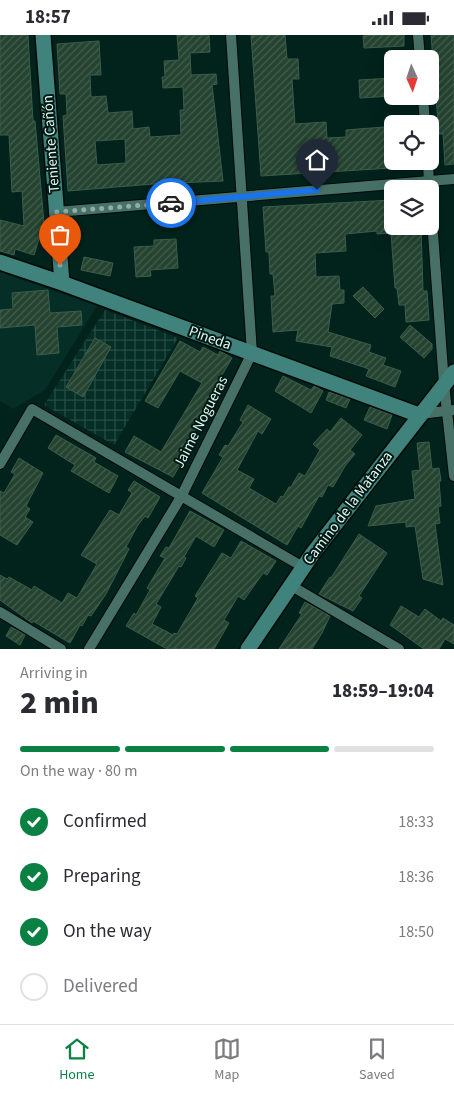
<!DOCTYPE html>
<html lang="en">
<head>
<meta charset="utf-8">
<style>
  :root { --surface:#fff; --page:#f2f2f3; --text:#2b2b33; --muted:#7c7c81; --line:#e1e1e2; --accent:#0b8043 }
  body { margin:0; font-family:"Source Sans 3",sans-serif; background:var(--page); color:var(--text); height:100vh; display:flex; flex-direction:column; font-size:19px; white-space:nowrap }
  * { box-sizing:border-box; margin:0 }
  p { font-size:16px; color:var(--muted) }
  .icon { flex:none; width:28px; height:28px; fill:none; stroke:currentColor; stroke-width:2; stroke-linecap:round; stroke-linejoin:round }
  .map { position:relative; height:614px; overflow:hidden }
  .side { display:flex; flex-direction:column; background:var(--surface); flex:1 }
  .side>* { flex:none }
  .needle { width:32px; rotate:177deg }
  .buttons { position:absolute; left:384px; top:15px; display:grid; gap:10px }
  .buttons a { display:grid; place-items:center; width:55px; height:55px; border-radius:8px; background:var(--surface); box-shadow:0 5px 20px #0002; font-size:25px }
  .pin { position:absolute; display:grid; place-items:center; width:42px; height:42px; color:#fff; margin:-51px -21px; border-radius:50% 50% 50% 0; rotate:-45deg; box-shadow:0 0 5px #0007 }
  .pin .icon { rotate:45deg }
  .courier { position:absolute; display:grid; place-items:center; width:50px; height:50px; margin:-25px; border:4px solid #1a73e8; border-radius:50%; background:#fff; color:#222; box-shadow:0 1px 6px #0007 }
  .overview em { font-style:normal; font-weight:800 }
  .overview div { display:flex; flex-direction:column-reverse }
  .overview { display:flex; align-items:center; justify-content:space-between; height:85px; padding:0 20px }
  h1 { font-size:32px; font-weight:800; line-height:38px }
  .bar { display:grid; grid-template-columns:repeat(4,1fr); gap:8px 5px; align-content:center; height:60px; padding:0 20px }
  .bar i { height:6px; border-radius:4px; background:var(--line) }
  .bar .selected { background:var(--accent) }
  .bar p { grid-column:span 4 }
  ol { padding:0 20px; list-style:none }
  li { display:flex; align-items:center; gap:15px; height:55px }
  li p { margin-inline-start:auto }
  li .icon { padding:5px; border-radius:50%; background:var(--accent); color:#fff; stroke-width:4 }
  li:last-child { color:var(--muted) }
  li i { width:28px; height:28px; border:2px solid var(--line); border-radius:50% }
  .status { display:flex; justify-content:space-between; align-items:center; height:35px; padding:0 25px; background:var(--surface); direction:ltr }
  .status svg { height:14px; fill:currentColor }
  .dock { display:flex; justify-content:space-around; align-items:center; height:70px; border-top:1px solid var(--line); background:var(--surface); font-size:14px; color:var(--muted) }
  .dock a { display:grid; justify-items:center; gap:2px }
  .dock .selected { color:var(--accent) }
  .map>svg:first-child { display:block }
</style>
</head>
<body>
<div class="status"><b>18:57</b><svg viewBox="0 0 49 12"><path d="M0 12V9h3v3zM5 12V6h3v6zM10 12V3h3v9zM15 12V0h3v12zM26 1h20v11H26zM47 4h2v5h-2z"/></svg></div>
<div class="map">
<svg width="454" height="614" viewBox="0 0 454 614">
  <defs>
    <pattern id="industrial-grid" width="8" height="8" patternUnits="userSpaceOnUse" patternTransform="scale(1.25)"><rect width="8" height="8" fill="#042e26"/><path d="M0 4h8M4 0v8" fill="none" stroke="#284d46"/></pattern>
    <pattern id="building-hatch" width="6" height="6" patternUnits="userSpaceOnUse" patternTransform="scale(1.25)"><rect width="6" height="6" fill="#244331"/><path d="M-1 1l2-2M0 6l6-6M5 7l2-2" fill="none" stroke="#445f4f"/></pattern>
  </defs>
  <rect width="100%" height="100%" fill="#02221c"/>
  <!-- built -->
  <path fill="#042e26" d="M0,237L97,271L45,355L13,374L0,366Z"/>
  <!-- industrial -->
  <path fill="url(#industrial-grid)" d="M105,275L178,303L114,410L44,370Z"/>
  <!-- building -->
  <path fill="url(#building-hatch)" stroke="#3c5d49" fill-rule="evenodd" d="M0,0H28L33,86H35L44,188L34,220L15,214L14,220L0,216V185L24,191L22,156L12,157L9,100H0Z
    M177,0H209L210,17L190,18L191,40L216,39L217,49L212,50L223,146L153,149L68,156L63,81L67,80L66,59H60L57,9L99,6L101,40H90L91,62L106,61L108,78L132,76L133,94L149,92L150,102L181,100L180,75H184L183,52L163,53L162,42H165L164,26L179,25ZM125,104L126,128L97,130L95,106Z
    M251,0H285L287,24H298L299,44H292L295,89L326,87L327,103L346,102V95L384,92V95L392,94V133L261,141Z
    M376,0H404V11L364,13L363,1Z
    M431,0H454V129L445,130L443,99H439Z
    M392,43V61L360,63L359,45Z
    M392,165V191H421L423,256H427L429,285L406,287L405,270H399L397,253H395L391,198L377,199V196L345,199L346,216L315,218L316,242L339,241L340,255H344V268L332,269L328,297L371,310L369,317L386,323L383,330L401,336L395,352L366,341L369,334L330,321L332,312L296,306L298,295L273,297L271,261H275L273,239H270L269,217H266L263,172Z
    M176,204L178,233L150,235L151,241L136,242L134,212L154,211V205Z
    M84,222L113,228L110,241L81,235Z
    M363,252L384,274L375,283L353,261Z
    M48,255L50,278L81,276L82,290L57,292L59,318L37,320L35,290L0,293V275L13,274L12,258Z
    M410,290L432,309V314L424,323L400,302Z
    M95,303L111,312L83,362L66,352Z
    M180,306L200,317L203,312L218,320L220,316L232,323L212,357L216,359L177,426L181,428L173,442L125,417L134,401L161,417L202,348L180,336L158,373L145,366Z
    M283,341L311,355L314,351L323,356L311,378L275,356Z
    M329,357L350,364L346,373L326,365Z
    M248,370L271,384L262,399L258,396L237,435L254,444L249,453L276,469L281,461L283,462L289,452H291L299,438L305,441L320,415L313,409L327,394L330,397L341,383L362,400L350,415L355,419L345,431L333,452L328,450L322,462L319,461L301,493L298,491L287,510L202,458L223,422L219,420L225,410L228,411L243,387L240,385Z
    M370,372L392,380L387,394L364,385Z
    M56,400L96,423L94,427L118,441L109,458L71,436L75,430L48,413Z
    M429,407L432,434L439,433L441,446H439L441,471L438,472L440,488L435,489L443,550L423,544L415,491L406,492V487L368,491L376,471L415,464L412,436L420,435L417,408Z
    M19,423L43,438L26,471L30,474L25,482L33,487L17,510L0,500V456L4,458L15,439L11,437Z
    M134,446L160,462L148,483L145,481L138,490L126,512L129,514L106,559L91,581L88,580L82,591L80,590L70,608L33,586L32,588L0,565V540L7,544L9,542L32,555L34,551L62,568L68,558L77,563L97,529L81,520L110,475L119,480L132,458L128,455Z
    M190,476L224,495L214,512L196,501L184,522L186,523L181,532L179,531L156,569L161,572L152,589L173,600L174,598L177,599L198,563L195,561L222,518L231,523L241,506L276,526L267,540L263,538L244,565L238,561L224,585L229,588L214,614H167L126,591L134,578L136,580L150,555L147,553L165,523L160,521L166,512L169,513Z
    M359,499L387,518L359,561L362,563L353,576L319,559L330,542L331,543Z
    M305,567L330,581L322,598L312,614H279L302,579L299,578Z
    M401,571L419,582L425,574L441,586L443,583L454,590V609L445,604L439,614H424L390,590Z
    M11,592L25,600L20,610L6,601Z"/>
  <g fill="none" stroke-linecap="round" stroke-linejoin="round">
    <!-- street casing -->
    <g stroke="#000a07" stroke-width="12">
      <path id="street" d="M418,0L420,24
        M423,61L425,89
        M428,126L429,150
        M430,158L444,349L454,441
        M56,177L454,144
        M420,379L454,375
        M0,429L32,374L303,532
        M290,550L399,614
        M0,577L61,614
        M89,614L181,462L252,318L231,0"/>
    </g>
    <!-- secondary casing -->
    <g stroke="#000a07" stroke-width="18">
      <path id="secondary" d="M43,0L62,248
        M0,227L62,248L419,380
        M248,614L313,518L454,337"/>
    </g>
    <!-- street -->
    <use href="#street" stroke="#477167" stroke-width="10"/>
    <!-- secondary -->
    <use href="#secondary" stroke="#40827c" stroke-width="15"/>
  </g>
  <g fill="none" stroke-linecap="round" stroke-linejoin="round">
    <!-- done -->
    <path stroke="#92aca6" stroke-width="5" stroke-dasharray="0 9" d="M60,230L56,177L171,168"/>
    <!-- route -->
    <path stroke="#1a73e8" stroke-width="6" d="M171,168L317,155"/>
  </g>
  <g text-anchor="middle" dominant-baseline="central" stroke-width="4" stroke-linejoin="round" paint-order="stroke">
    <!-- street labels -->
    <g font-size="15" fill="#e0f6f0" stroke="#001913">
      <text transform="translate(51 109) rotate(-94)">Teniente Cañón</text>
      <text transform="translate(210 303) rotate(20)">Pineda</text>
      <text transform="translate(201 387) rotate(-63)">Jaime Nogueras</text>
      <text transform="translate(348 473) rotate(-53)">Camino de la Matanza</text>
    </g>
  </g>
</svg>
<div class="buttons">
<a><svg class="needle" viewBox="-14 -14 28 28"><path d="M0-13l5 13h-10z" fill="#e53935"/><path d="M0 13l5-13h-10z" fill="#7c7c81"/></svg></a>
<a><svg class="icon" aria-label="locate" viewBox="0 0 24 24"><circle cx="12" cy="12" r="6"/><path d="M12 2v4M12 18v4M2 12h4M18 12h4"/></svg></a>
<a><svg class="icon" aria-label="layers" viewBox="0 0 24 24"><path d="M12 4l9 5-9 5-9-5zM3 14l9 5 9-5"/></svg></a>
</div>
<div class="pin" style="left:60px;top:230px;background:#ea580c"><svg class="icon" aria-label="bag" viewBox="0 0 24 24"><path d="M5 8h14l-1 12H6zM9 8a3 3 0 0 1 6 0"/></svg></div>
<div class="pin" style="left:317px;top:155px;background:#1f2937"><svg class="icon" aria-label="home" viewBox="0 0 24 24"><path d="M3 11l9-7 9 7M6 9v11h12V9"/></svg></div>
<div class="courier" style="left:171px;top:168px"><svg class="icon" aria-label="car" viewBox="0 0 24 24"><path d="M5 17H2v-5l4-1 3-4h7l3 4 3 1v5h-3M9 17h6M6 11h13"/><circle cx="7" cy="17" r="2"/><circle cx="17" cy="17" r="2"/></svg></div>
</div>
<section class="side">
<div class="overview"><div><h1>2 min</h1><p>Arriving in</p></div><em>18:59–19:04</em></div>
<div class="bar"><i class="selected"></i><i class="selected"></i><i class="selected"></i><i></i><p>On the way · 80 m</p></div>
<ol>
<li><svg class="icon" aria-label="check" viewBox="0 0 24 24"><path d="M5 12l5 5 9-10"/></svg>Confirmed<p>18:33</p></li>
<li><svg class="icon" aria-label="check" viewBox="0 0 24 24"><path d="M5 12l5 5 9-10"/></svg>Preparing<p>18:36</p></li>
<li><svg class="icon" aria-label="check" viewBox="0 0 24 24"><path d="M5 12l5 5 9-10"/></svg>On the way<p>18:50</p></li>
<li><i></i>Delivered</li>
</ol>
</section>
<nav class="dock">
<a class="selected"><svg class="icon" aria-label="home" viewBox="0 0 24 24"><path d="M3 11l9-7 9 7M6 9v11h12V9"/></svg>Home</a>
<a><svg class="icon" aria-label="map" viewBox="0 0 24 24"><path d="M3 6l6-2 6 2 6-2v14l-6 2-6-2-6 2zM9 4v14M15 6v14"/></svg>Map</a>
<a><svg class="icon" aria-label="saved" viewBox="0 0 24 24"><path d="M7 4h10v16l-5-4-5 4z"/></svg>Saved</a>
</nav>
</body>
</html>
